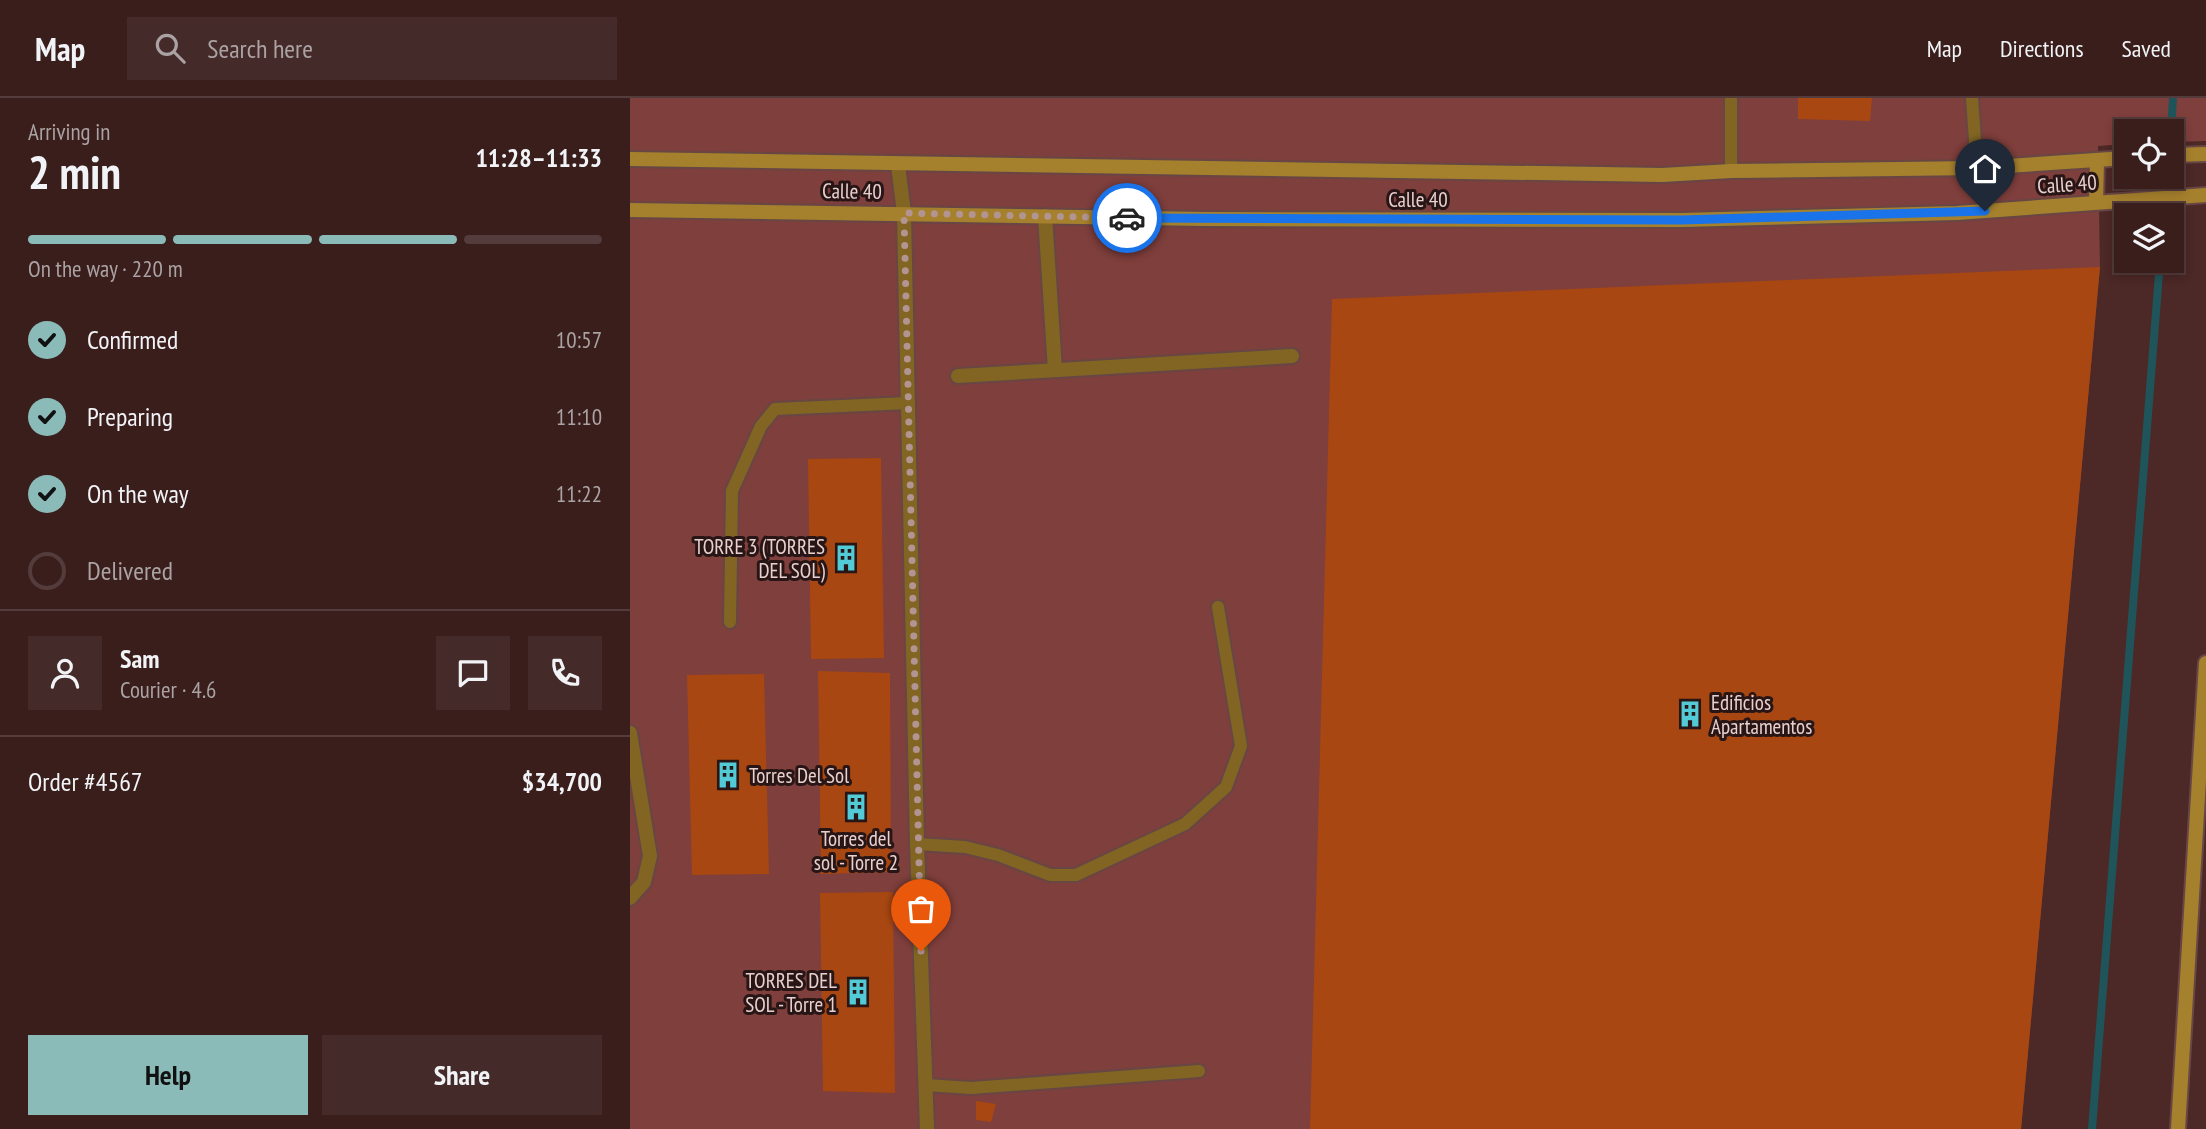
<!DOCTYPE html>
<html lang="en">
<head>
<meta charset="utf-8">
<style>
  :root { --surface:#391e1c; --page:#442b29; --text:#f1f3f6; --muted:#aba2a3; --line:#533c3b; --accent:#8bbbb9 }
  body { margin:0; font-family:"PT Sans Narrow",sans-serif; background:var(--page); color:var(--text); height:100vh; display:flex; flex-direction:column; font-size:26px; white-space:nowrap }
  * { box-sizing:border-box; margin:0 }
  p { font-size:23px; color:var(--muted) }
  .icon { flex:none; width:38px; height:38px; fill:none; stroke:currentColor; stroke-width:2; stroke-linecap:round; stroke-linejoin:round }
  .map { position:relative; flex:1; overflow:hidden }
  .side { display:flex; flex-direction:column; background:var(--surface); width:630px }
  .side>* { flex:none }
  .fabs { position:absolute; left:1484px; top:21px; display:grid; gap:14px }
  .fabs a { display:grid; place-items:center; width:70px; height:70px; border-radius:0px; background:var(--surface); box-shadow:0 4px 10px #0003,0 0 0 2px var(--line); font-size:35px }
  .pin { position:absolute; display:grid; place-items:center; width:60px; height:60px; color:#fff; margin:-72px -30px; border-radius:50% 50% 50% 0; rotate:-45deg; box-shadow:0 0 7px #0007 }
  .pin .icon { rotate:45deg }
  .courier { position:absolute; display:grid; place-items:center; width:70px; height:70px; margin:-35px; border:5px solid #1a73e8; border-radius:50%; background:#fff; color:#222; box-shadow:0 2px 9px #0007 }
  .overview em { font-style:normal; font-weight:800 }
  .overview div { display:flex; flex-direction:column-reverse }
  .overview { display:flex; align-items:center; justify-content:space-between; height:119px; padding:0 28px }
  h1 { font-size:46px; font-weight:800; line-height:52px }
  .bar { display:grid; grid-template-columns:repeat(4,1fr); gap:10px 7px; align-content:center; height:84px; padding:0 28px }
  .bar i { height:9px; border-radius:5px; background:var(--line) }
  .bar .current { background:var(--accent) }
  .bar p { grid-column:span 4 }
  .line { display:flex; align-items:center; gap:18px; padding:0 28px; border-top:2px solid var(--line) }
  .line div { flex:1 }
  .round { display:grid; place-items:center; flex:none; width:74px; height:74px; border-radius:0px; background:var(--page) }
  ol { padding:0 28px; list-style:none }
  li { display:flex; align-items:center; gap:21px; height:77px }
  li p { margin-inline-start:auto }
  li .icon { padding:7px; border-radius:50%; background:var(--accent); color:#111; stroke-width:4 }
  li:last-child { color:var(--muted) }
  li i { width:38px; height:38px; border:4px solid var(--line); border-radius:50% }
  .action { display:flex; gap:14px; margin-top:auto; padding:14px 28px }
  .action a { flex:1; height:80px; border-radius:0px; background:var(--accent); color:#111; font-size:28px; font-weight:800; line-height:80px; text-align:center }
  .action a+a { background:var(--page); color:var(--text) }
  header { display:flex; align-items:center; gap:42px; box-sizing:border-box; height:98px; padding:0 35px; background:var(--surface); border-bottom:2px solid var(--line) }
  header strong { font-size:33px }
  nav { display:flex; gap:38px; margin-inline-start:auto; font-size:24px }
  .search { width:490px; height:63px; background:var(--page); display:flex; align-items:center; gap:18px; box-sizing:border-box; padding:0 24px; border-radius:0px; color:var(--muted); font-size:26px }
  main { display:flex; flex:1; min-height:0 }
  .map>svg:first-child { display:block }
</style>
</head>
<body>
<header>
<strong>Map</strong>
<div class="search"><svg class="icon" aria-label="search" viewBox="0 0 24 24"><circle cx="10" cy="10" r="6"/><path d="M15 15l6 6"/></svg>Search here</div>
<nav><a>Map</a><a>Directions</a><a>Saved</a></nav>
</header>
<main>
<section class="side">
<div class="overview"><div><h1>2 min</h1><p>Arriving in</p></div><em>11:28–11:33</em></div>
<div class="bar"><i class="current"></i><i class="current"></i><i class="current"></i><i></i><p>On the way · 220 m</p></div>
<ol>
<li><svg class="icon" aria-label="check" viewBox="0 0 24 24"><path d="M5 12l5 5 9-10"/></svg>Confirmed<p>10:57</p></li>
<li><svg class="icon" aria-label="check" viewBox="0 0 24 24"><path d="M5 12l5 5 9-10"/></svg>Preparing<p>11:10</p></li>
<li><svg class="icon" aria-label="check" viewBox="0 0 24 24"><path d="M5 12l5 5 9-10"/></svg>On the way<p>11:22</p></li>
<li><i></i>Delivered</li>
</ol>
<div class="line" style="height:126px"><a class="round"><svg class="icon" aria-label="person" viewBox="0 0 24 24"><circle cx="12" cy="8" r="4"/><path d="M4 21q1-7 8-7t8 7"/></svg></a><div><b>Sam</b><p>Courier · 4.6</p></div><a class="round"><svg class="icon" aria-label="chat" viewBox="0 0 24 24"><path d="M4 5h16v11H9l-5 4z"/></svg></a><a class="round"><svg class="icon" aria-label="phone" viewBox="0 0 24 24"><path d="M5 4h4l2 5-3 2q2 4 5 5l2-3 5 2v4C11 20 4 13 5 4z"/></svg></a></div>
<div class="line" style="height:91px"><div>Order #4567</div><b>$34,700</b></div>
<div class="action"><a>Help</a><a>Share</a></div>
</section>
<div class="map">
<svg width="1576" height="1031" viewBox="0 0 1576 1031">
  <rect width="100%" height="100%" fill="#4c2826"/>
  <!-- green -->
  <path fill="#7f3f3c" d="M0,0H1576V43L1542,44V33H1496V46L1468,48L1470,169L1391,1031H0Z"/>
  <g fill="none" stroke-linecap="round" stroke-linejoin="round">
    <!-- stream -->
    <path stroke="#1f555a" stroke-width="8" d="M1541,33L1543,0
      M1534,117L1537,79
      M1462,1031L1530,163"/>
  </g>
  <!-- building -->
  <path fill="#a84711" d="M1168,0H1242L1240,23L1168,21Z
    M1470,169L1391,1031H680L702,201Z
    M251,360L254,560L181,561L178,361Z
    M188,573L260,575L261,774L191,776Z
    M134,576L139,776L62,777L57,577Z
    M263,794L265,995L193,993L190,795Z
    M346,1003L366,1006L361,1024L346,1022Z"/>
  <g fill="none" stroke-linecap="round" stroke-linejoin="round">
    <!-- lane casing -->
    <g stroke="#684644" stroke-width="16">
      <path id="lane" d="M1342,0L1347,70
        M1101,73V0
        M100,524L102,393L131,328L145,311L278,305
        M287,746L335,749L368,757L420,777H446L555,726L596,689L611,648L588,509
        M296,987L341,990L569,973"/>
    </g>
    <!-- street casing -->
    <g stroke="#684644" stroke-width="18">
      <path id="street" d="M268,67L274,115L287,746L297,1031
        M415,118L425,272
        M328,278L662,258
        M0,635L20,758L14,784L0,800"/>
    </g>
    <!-- secondary casing -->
    <g stroke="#684644" stroke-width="18">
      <path id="secondary" d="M1542,57L1576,56
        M0,61L1032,77L1101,73L1347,70L1496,60
        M1466,105L1467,62
        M0,112L576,121L1052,122L1327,115L1576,97
        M1548,1031L1576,565"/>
    </g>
    <!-- lane -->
    <use href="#lane" stroke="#826522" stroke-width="12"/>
    <!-- street -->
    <use href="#street" stroke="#826522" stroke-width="14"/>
    <!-- secondary -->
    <use href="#secondary" stroke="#a6812d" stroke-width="14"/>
  </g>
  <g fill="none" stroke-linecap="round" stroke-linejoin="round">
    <!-- done -->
    <path stroke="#b29593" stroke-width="7" stroke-dasharray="0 12.6" d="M291,853L274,115L497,120"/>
    <!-- route -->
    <path stroke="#1a73e8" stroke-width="9" d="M497,120L1052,122L1355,113"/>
  </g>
  <!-- icons -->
  <defs>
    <g id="building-bare" transform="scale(2.1)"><path d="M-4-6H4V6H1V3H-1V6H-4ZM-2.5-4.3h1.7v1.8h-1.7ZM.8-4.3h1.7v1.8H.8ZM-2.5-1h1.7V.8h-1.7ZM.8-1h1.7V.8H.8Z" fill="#52cbd7" stroke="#271615" stroke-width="2.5" paint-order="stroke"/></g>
  </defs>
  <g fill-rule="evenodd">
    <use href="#building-bare" x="216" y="460"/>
    <use href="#building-bare" x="1060" y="616"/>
    <use href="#building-bare" x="98" y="677"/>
    <use href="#building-bare" x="226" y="709"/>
    <use href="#building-bare" x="228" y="894"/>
  </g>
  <g text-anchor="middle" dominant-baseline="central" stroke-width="6" stroke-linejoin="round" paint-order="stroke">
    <!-- street labels -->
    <g font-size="21" fill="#e9d0ce" stroke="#271615">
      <text transform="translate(1437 86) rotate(-4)">Calle 40</text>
      <text transform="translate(222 93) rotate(1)">Calle 40</text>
      <text x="788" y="101">Calle 40</text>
    </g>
    <!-- poi labels -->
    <g font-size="21" fill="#e9d0ce" stroke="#271615" text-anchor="end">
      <text x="195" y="448">TORRE 3 (TORRES<tspan x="195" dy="24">DEL SOL)</tspan></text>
      <text x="1081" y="604" text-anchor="start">Edificios<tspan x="1081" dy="24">Apartamentos</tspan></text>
      <text x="119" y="677" text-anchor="start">Torres Del Sol</text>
      <text x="226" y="740" text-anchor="middle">Torres del<tspan x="226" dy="24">sol - Torre 2</tspan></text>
      <text x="207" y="882">TORRES DEL<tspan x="207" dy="24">SOL - Torre 1</tspan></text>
    </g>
  </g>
</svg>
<div class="fabs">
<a><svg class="icon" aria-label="locate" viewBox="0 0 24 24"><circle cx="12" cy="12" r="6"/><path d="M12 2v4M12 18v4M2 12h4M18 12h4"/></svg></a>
<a><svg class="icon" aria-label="layers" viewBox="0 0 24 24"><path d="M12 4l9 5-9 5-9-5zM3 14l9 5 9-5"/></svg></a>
</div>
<div class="pin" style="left:291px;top:853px;background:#ea580c"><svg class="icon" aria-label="bag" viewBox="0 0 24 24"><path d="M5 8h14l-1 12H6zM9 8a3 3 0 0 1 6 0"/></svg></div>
<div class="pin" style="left:1355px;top:113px;background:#1f2937"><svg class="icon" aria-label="home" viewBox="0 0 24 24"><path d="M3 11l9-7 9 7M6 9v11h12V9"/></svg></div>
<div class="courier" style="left:497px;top:120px"><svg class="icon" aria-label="car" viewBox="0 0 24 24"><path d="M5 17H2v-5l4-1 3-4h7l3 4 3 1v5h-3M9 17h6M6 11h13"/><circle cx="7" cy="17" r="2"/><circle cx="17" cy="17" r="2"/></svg></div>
</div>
</main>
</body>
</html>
